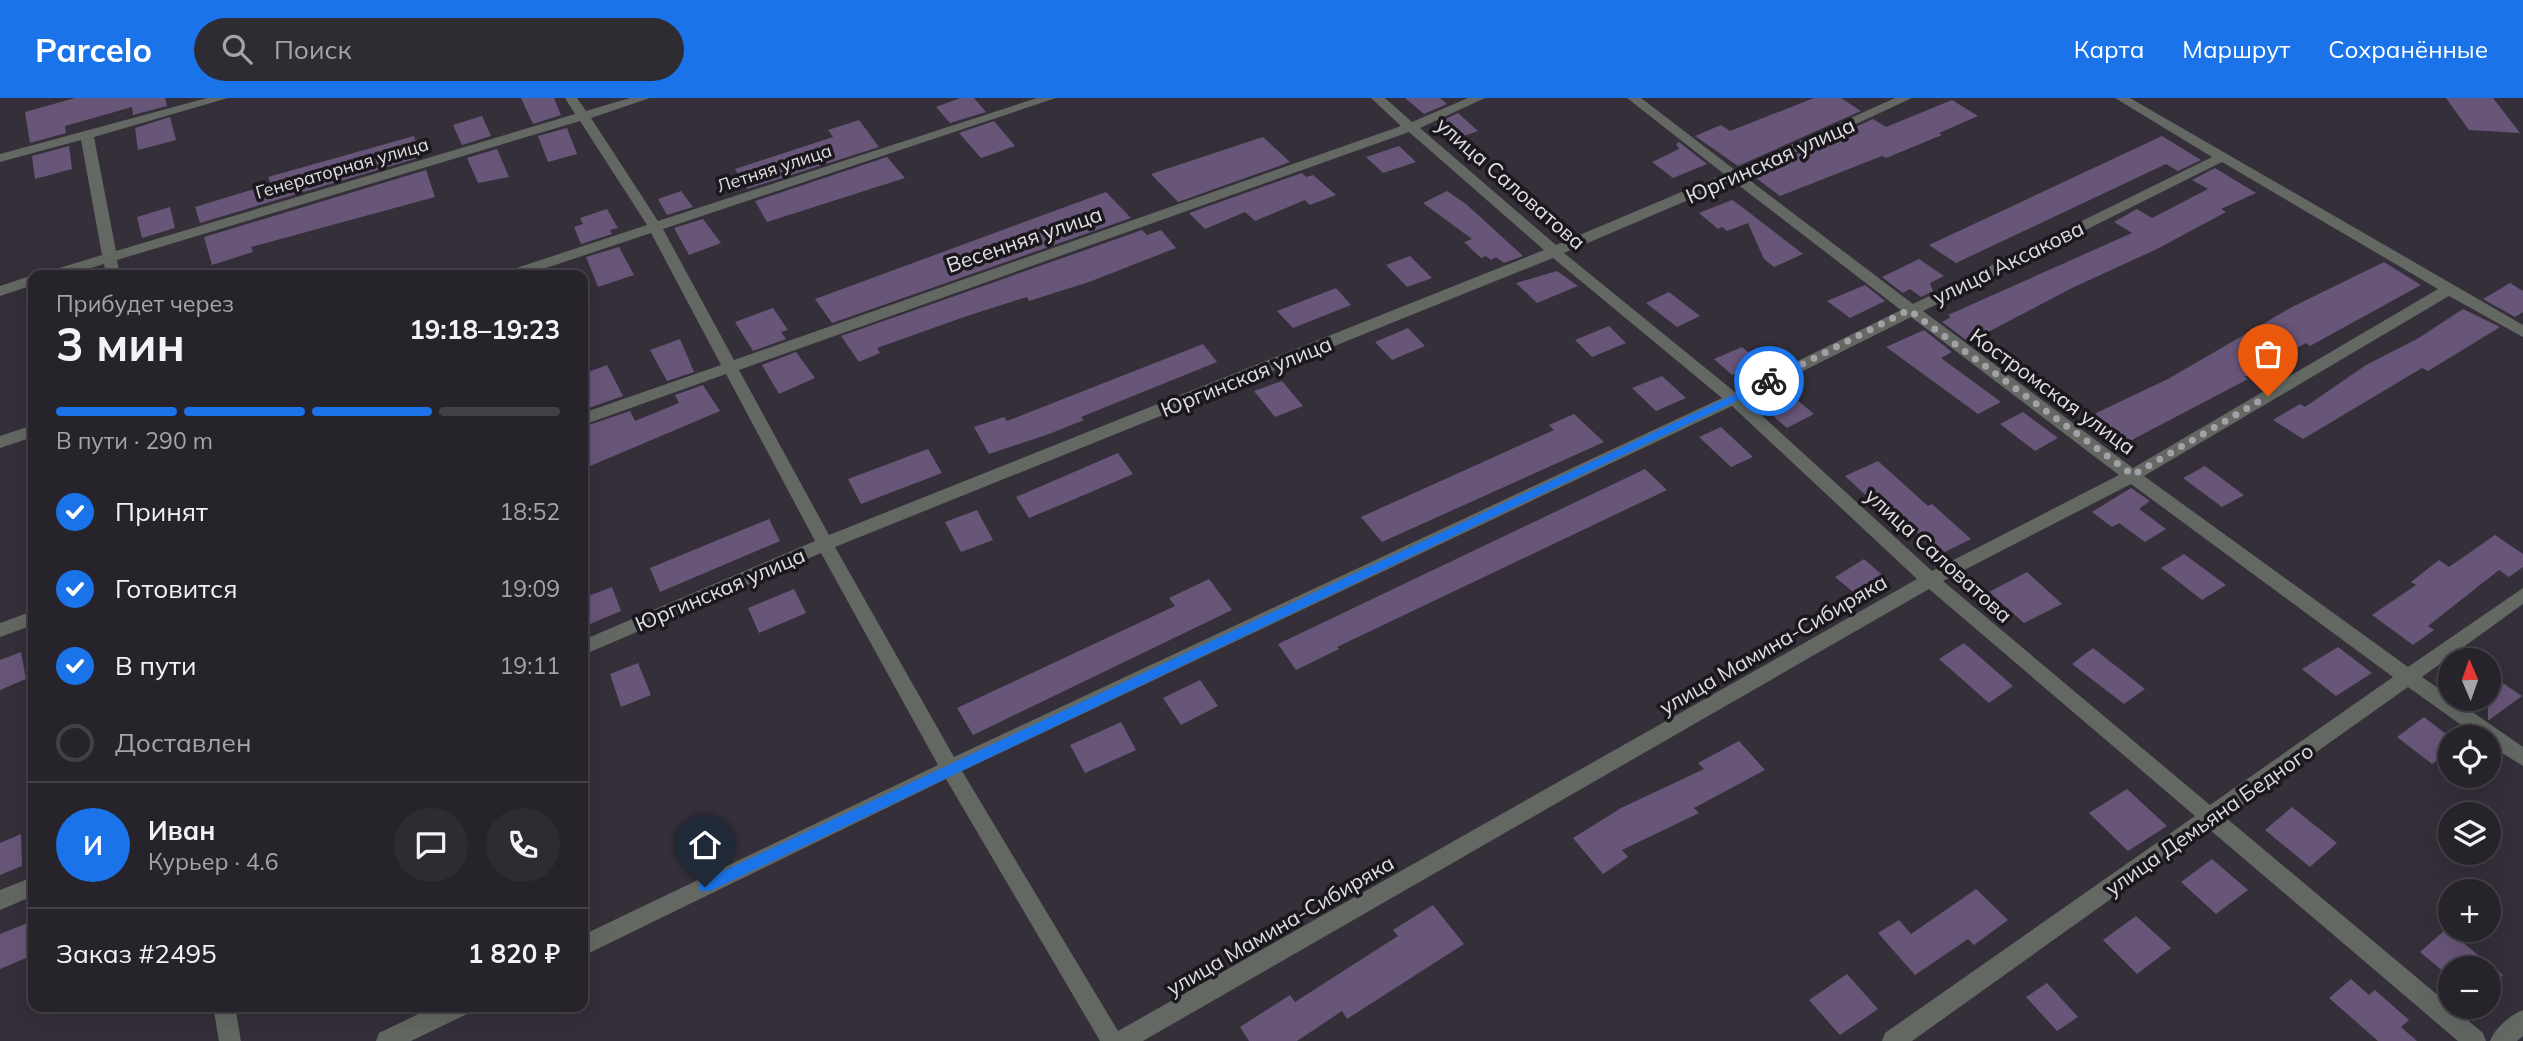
<!DOCTYPE html>
<html lang="ru">
<head>
<meta charset="utf-8">
<style>
  :root { --surface:#27232b; --page:#2f2b33; --text:#f1f3f6; --muted:#a4a4a9; --line:#434047; --accent:#1a73e8 }
  body { margin:0; font-family:Mulish,sans-serif; background:var(--page); color:var(--text); height:100vh; display:flex; flex-direction:column; font-size:26px; white-space:nowrap }
  * { box-sizing:border-box; margin:0 }
  p { font-size:23px; color:var(--muted) }
  .icon { flex:none; width:38px; height:38px; fill:none; stroke:currentColor; stroke-width:2; stroke-linecap:round; stroke-linejoin:round }
  .map { position:relative; flex:1; overflow:hidden }
  .sheet { position:absolute; left:28px; top:172px; width:560px; height:742px; display:flex; flex-direction:column; background:var(--surface); border-radius:14px; box-shadow:0 7px 28px #0002,0 0 0 2px var(--line) }
  .sheet>* { flex:none }
  .needle { width:46px; rotate:358deg }
  .controls { position:absolute; left:2438px; top:550px; display:grid; gap:14px }
  .controls a { display:grid; place-items:center; width:63px; height:63px; border-radius:50%; background:var(--surface); box-shadow:0 7px 28px #0002,0 0 0 2px var(--line); font-size:35px }
  .pin { position:absolute; display:grid; place-items:center; width:60px; height:60px; color:#fff; margin:-72px -30px; border-radius:50% 50% 50% 0; rotate:-45deg; box-shadow:0 0 7px #0007 }
  .pin .icon { rotate:45deg }
  .courier { position:absolute; display:grid; place-items:center; width:70px; height:70px; margin:-35px; border:5px solid #1a73e8; border-radius:50%; background:#fff; color:#222; box-shadow:0 2px 9px #0007 }
  .headline em { font-style:normal; font-weight:700 }
  .headline div { display:flex; flex-direction:column-reverse }
  .headline { display:flex; align-items:center; justify-content:space-between; height:119px; padding:0 28px }
  h1 { font-size:46px; font-weight:700; line-height:52px }
  .bar { display:grid; grid-template-columns:repeat(4,1fr); gap:10px 7px; align-content:center; height:84px; padding:0 28px }
  .bar i { height:9px; border-radius:5px; background:var(--line) }
  .bar .active { background:var(--accent) }
  .bar p { grid-column:span 4 }
  .line { display:flex; align-items:center; gap:18px; padding:0 28px; border-top:2px solid var(--line) }
  .line div { flex:1 }
  .round { display:grid; place-items:center; flex:none; width:74px; height:74px; border-radius:37px; background:var(--page) }
  ol { padding:0 28px; list-style:none }
  li { display:flex; align-items:center; gap:21px; height:77px }
  li p { margin-inline-start:auto }
  li .icon { padding:7px; border-radius:50%; background:var(--accent); color:#fff; stroke-width:4 }
  li:last-child { color:var(--muted) }
  li i { width:38px; height:38px; border:4px solid var(--line); border-radius:50% }
  header { display:flex; align-items:center; gap:42px; box-sizing:border-box; height:98px; padding:0 35px; background:var(--accent); color:#fff }
  header strong { font-size:33px }
  nav { display:flex; gap:38px; margin-inline-start:auto; font-size:24px }
  .search { width:490px; height:63px; background:var(--page); display:flex; align-items:center; gap:18px; box-sizing:border-box; padding:0 24px; border-radius:38px; color:var(--muted); font-size:26px }
  .map>svg:first-child { display:block }
</style>
</head>
<body>
<header>
<strong>Parcelo</strong>
<div class="search"><svg class="icon" aria-label="search" viewBox="0 0 24 24"><circle cx="10" cy="10" r="6"/><path d="M15 15l6 6"/></svg>Поиск</div>
<nav><a>Карта</a><a>Маршрут</a><a>Сохранённые</a></nav>
</header>
<div class="map">
<svg width="2523" height="943" viewBox="0 0 2523 943">
  <rect width="100%" height="100%" fill="#342f39"/>
  <!-- building -->
  <path fill="#685679" d="M75,0H165L167,8L133,17L132,9L65,28L66,35L30,45L25,14Z
    M521,0H554L561,17L533,26Z
    M960,0H974L986,14L950,25L936,9Z
    M1405,0H1440L1447,6L1424,16Z
    M1814,0H1841L1861,13L1738,68L1695,38L1721,27L1730,33Z
    M2446,0H2493L2520,35L2469,32Z
    M1952,2L1978,18L1939,35L1942,37L1886,60L1882,58L1780,98L1752,77L1873,21L1886,29Z
    M1458,15L1478,33L1455,41L1435,26Z
    M482,18L491,38L462,47L453,27Z
    M170,19L176,42L138,52L135,30Z
    M859,22L879,49L747,91L735,71L833,39L828,32Z
    M994,23L1015,48L981,60L959,35Z
    M567,30L577,56L548,64L538,38Z
    M414,38L421,59L200,125L195,109L271,86L268,79Z
    M2162,38L2201,62L2178,73L2166,66L1956,165L1929,147Z
    M1263,39L1290,64L1178,104L1151,76Z
    M1679,44L1707,66L1673,80L1652,64L1679,51L1676,46Z
    M69,48L72,71L35,81L32,58Z
    M1399,48L1416,64L1383,75L1366,59Z
    M497,51L509,79L478,85L467,60Z
    M887,59L905,80L767,124L755,103Z
    M2215,70L2256,95L2221,111L2226,114L2157,151L2072,190L1969,244L1942,224L1951,219L1948,217L2132,135L2114,124L2137,111L2152,120L2208,91L2192,82Z
    M426,72L435,99L251,149L253,154L212,167L204,139Z
    M1302,75L1306,79L1313,77L1336,97L1310,107L1305,102L1255,123L1245,114L1205,131L1189,115Z
    M681,93L693,109L667,117L658,101Z
    M1447,93L1466,106L1523,158L1504,165L1496,159L1491,162L1486,158L1481,160L1464,144L1472,141L1423,105Z
    M1106,94L1131,120L832,225L815,201Z
    M1732,102L1742,109L1803,156L1774,169L1764,161L1748,125L1727,133L1722,129L1718,131L1699,115Z
    M170,109L175,130L142,140L137,119Z
    M607,111L618,130L610,132L612,136L581,146L574,129L583,126L580,120Z
    M703,121L721,145L689,157L674,130Z
    M1142,132L1147,137L1161,132L1176,150L1089,184L1029,203L1027,199L967,218L877,250L880,255L859,264L841,238Z
    M619,149L634,177L598,189L586,159Z
    M1410,158L1432,180L1407,189L1386,167Z
    M1919,161L1944,178L1930,185L1933,193L1921,199L1910,191L1903,195L1882,179Z
    M2384,164L2421,187L2310,248L2306,245L2244,279L2248,281L2128,344L2092,317L2168,281L2292,209Z
    M1557,173L1578,188L1537,205L1516,185Z
    M2510,185L2523,193V214L2515,219L2483,201Z
    M1865,187L1885,203L1850,220L1827,203Z
    M1336,190L1351,207L1293,230L1277,213Z
    M1669,194L1700,218L1677,229L1646,205Z
    M773,210L788,232L781,234L786,241L753,253L735,224Z
    M2463,211L2500,229L2428,273L2422,270L2303,341L2273,322L2300,306L2305,309L2366,267L2417,241Z
    M1609,228L1626,245L1592,259L1575,242Z
    M1408,230L1425,248L1392,262L1375,244Z
    M1924,232L1952,254L1941,260L2001,304L1978,316L1886,249Z
    M680,241L694,274L667,283L650,252Z
    M1203,246L1217,264L1081,319L1084,322L1049,336L989,356L974,329L1004,319L1007,323Z
    M1742,249L1759,264L1732,277L1714,261Z
    M796,254L815,280L779,296L762,267Z
    M607,267L623,298L583,312V276Z
    M1662,278L1686,300L1656,313L1632,290Z
    M1282,283L1303,308L1275,319L1254,293Z
    M703,287L720,313L583,371V329L630,313L635,323L679,305L675,297Z
    M1791,297L1814,316L1787,330L1772,317V306Z
    M2023,314L2058,340L2035,353L2000,326Z
    M1574,316L1604,344L1382,444L1361,419L1554,332L1549,327Z
    M1721,329L1753,359L1731,369L1699,339Z
    M928,351L942,375L861,406L848,381Z
    M1118,355L1133,376L1070,403L1029,420L1016,399Z
    M1878,363L1928,408L1932,406L1971,441L1941,456L1881,403L1875,406L1845,378Z
    M2205,368L2244,397L2222,409L2183,380Z
    M1645,371L1667,392L1337,549L1339,551L1296,572L1278,546Z
    M2131,390L2150,403L2139,411L2166,431L2145,444L2119,425L2112,429L2092,414Z
    M977,412L993,442L961,454L945,424Z
    M769,421L780,443L660,494L650,470Z
    M2495,437L2523,456V469L2509,479L2499,472L2428,528L2434,532L2413,547L2372,517L2416,487L2411,484L2439,462L2449,469Z
    M2184,456L2226,487L2202,502L2161,470Z
    M1864,461L1888,482L1859,499L1835,479Z
    M2027,474L2062,506L2024,525L1989,494Z
    M1209,481L1232,512L973,637L957,610L1175,508L1169,500Z
    M612,489L621,513L583,529V500Z
    M794,491L806,515L759,535L748,510Z
    M1964,545L2013,588L1989,605L1939,561Z
    M2338,549L2372,575L2336,598L2302,571Z
    M2093,550L2145,591L2124,606L2072,566Z
    M21,554L26,581L0,592V562Z
    M638,565L651,597L621,609L610,576Z
    M2488,575L2522,598L2489,622H2488Z
    M1200,582L1218,608L1181,627L1163,600Z
    M2424,619L2450,639V653L2432,666L2397,639Z
    M1121,624L1136,652L1085,675L1070,647Z
    M1739,643L1765,672L1694,710L1699,715L1622,752L1628,759L1603,776L1573,740L1621,710L1704,671L1698,665Z
    M2127,691L2167,728L2128,753L2089,715Z
    M2292,709L2337,745L2310,769L2265,732Z
    M21,736L22,768L0,777V745Z
    M2212,761L2248,792L2216,816L2181,784Z
    M1976,791L2008,822L1974,847L1968,841L1915,877L1878,835L1899,822L1911,836Z
    M1433,807L1464,846L1347,921L1342,913L1297,943H1249L1240,929L1290,897L1295,904L1398,838L1393,832Z
    M2136,818L2171,850L2137,876L2103,842Z
    M30,824L31,858L0,871V836Z
    M2446,831L2503,877L2488,890V870H2450V879L2420,854Z
    M1847,876L1878,911L1840,937L1809,902Z
    M2351,881L2369,897L2375,892L2409,922L2401,929L2417,943H2378L2329,900Z
    M2047,885L2078,919L2057,933L2026,899Z"/>
  <g fill="none" stroke-linecap="round" stroke-linejoin="round">
    <!-- minor -->
    <path fill="#636863" fill-rule="evenodd" d="M207,0H228L94,39L116,153L575,16L565,0H577L586,13L630,0H650L591,20L658,123L1037,0H1056L663,131L734,262L1401,28L1371,0H1385L1412,24L1468,0H1485L1420,30L1556,147L1724,76L1627,0H1641L1735,72L1895,0H1912L1744,78L1913,206L2212,59L2115,0H2130L2523,227V239L2449,198L2144,378L2408,569L2523,490V506L2422,579L2523,649V668L2488,646V639H2478L2408,589L2225,719L2483,935L2486,943H2458L2209,731L1912,943H1882L1885,935L2195,718L1929,491L1143,943H1100L946,681L583,858V837L938,667L821,455L583,557V542L815,443L726,276L583,327V315L721,267L651,135L525,177H502L504,174L647,127L580,23L117,162L120,177H106L104,166L68,177H44L46,174L102,157L81,42L0,64V56ZM1409,34L1544,152L829,437L739,272ZM2222,64L2438,191L2133,370L1923,213ZM1733,83L1901,212L1735,294L1564,155ZM1553,160L1722,300L954,659L835,449ZM1911,219L2119,377L1932,473L1745,302ZM1732,308L1917,481L1118,933L962,673ZM2131,386L2393,579L2210,707L1943,483Z
      M33,177V187L0,198V188Z
      M33,327V339L0,350V338Z
      M33,513V527L0,539V525Z
      M33,779V798L0,812V792Z
      M213,908H235L241,943H219Z
      M435,908H470L467,916L411,943H376L379,935Z
      M2523,912V938L2517,943H2490C2495,930 2510,917 2523,912Z"/>
  </g>
  <!-- route -->
  <path fill="#1a73e8" d="M1769,280L1772,281V286L710,793H700V784Z"/>
  <g fill="none" stroke-linecap="round" stroke-linejoin="round">
    <!-- done -->
    <path stroke="#a4a0a8" stroke-width="7" stroke-dasharray="0 12.6" d="M1769,283L1909,212L2133,377L2268,298"/>
  </g>
  <g text-anchor="middle" dominant-baseline="central" stroke-width="7" stroke-linejoin="round" paint-order="stroke">
    <!-- far-street labels -->
    <g font-size="18" fill="#e0dde3" stroke="#1b181d">
      <text transform="translate(342 70) rotate(-16)">Генераторная улица</text>
      <text transform="translate(774 70) rotate(-18)">Летняя улица</text>
    </g>
    <!-- street labels -->
    <g font-size="21" fill="#e0dde3" stroke="#1b181d">
      <text transform="translate(1770 62) rotate(-24)">Юргинская улица</text>
      <text transform="translate(1511 85) rotate(41)">улица Саловатова</text>
      <text transform="translate(1024 141) rotate(-19)">Весенняя улица</text>
      <text transform="translate(2008 164) rotate(-26)">улица Аксакова</text>
      <text transform="translate(1246 278) rotate(-22)">Юргинская улица</text>
      <text transform="translate(2053 293) rotate(36)">Костромская улица</text>
      <text transform="translate(1939 457) rotate(42)">улица Саловатова</text>
      <text transform="translate(720 491) rotate(-23)">Юргинская улица</text>
      <text transform="translate(1773 546) rotate(-30)">улица Мамина-Сибиряка</text>
      <text transform="translate(2209 721) rotate(-35)">улица Демьяна Бедного</text>
      <text transform="translate(1280 827) rotate(-30)">улица Мамина-Сибиряка</text>
    </g>
  </g>
</svg>
<div class="controls">
<a><svg class="needle" viewBox="-14 -14 28 28"><path d="M0-13l5 13h-10z" fill="#e53935"/><path d="M0 13l5-13h-10z" fill="#a4a4a9"/></svg></a>
<a><svg class="icon" aria-label="locate" viewBox="0 0 24 24"><circle cx="12" cy="12" r="6"/><path d="M12 2v4M12 18v4M2 12h4M18 12h4"/></svg></a>
<a><svg class="icon" aria-label="layers" viewBox="0 0 24 24"><path d="M12 4l9 5-9 5-9-5zM3 14l9 5 9-5"/></svg></a>
<a>+</a>
<a>−</a>
</div>
<div class="pin" style="left:2268px;top:298px;background:#ea580c"><svg class="icon" aria-label="bag" viewBox="0 0 24 24"><path d="M5 8h14l-1 12H6zM9 8a3 3 0 0 1 6 0"/></svg></div>
<div class="pin" style="left:705px;top:789px;background:#1f2937"><svg class="icon" aria-label="home" viewBox="0 0 24 24"><path d="M3 11l9-7 9 7M6 9v11h12V9"/></svg></div>
<div class="courier" style="left:1769px;top:283px"><svg class="icon" aria-label="bike" viewBox="0 0 24 24"><circle cx="6" cy="16" r="4"/><circle cx="18" cy="16" r="4"/><path d="M6 16l4-8h5l3 8M10 8l3 8H6M13 5h3"/></svg></div>
<section class="sheet">
<div class="headline"><div><h1>3 мин</h1><p>Прибудет через</p></div><em>19:18–19:23</em></div>
<div class="bar"><i class="active"></i><i class="active"></i><i class="active"></i><i></i><p>В пути · 290 m</p></div>
<ol>
<li><svg class="icon" aria-label="check" viewBox="0 0 24 24"><path d="M5 12l5 5 9-10"/></svg>Принят<p>18:52</p></li>
<li><svg class="icon" aria-label="check" viewBox="0 0 24 24"><path d="M5 12l5 5 9-10"/></svg>Готовится<p>19:09</p></li>
<li><svg class="icon" aria-label="check" viewBox="0 0 24 24"><path d="M5 12l5 5 9-10"/></svg>В пути<p>19:11</p></li>
<li><i></i>Доставлен</li>
</ol>
<div class="line" style="height:126px"><b class="round" style="background:var(--accent);color:#fff">И</b><div><b>Иван</b><p>Курьер · 4.6</p></div><a class="round"><svg class="icon" aria-label="chat" viewBox="0 0 24 24"><path d="M4 5h16v11H9l-5 4z"/></svg></a><a class="round"><svg class="icon" aria-label="phone" viewBox="0 0 24 24"><path d="M5 4h4l2 5-3 2q2 4 5 5l2-3 5 2v4C11 20 4 13 5 4z"/></svg></a></div>
<div class="line" style="height:91px"><div>Заказ #2495</div><b>1 820 ₽</b></div>
</section>
</div>
</body>
</html>
